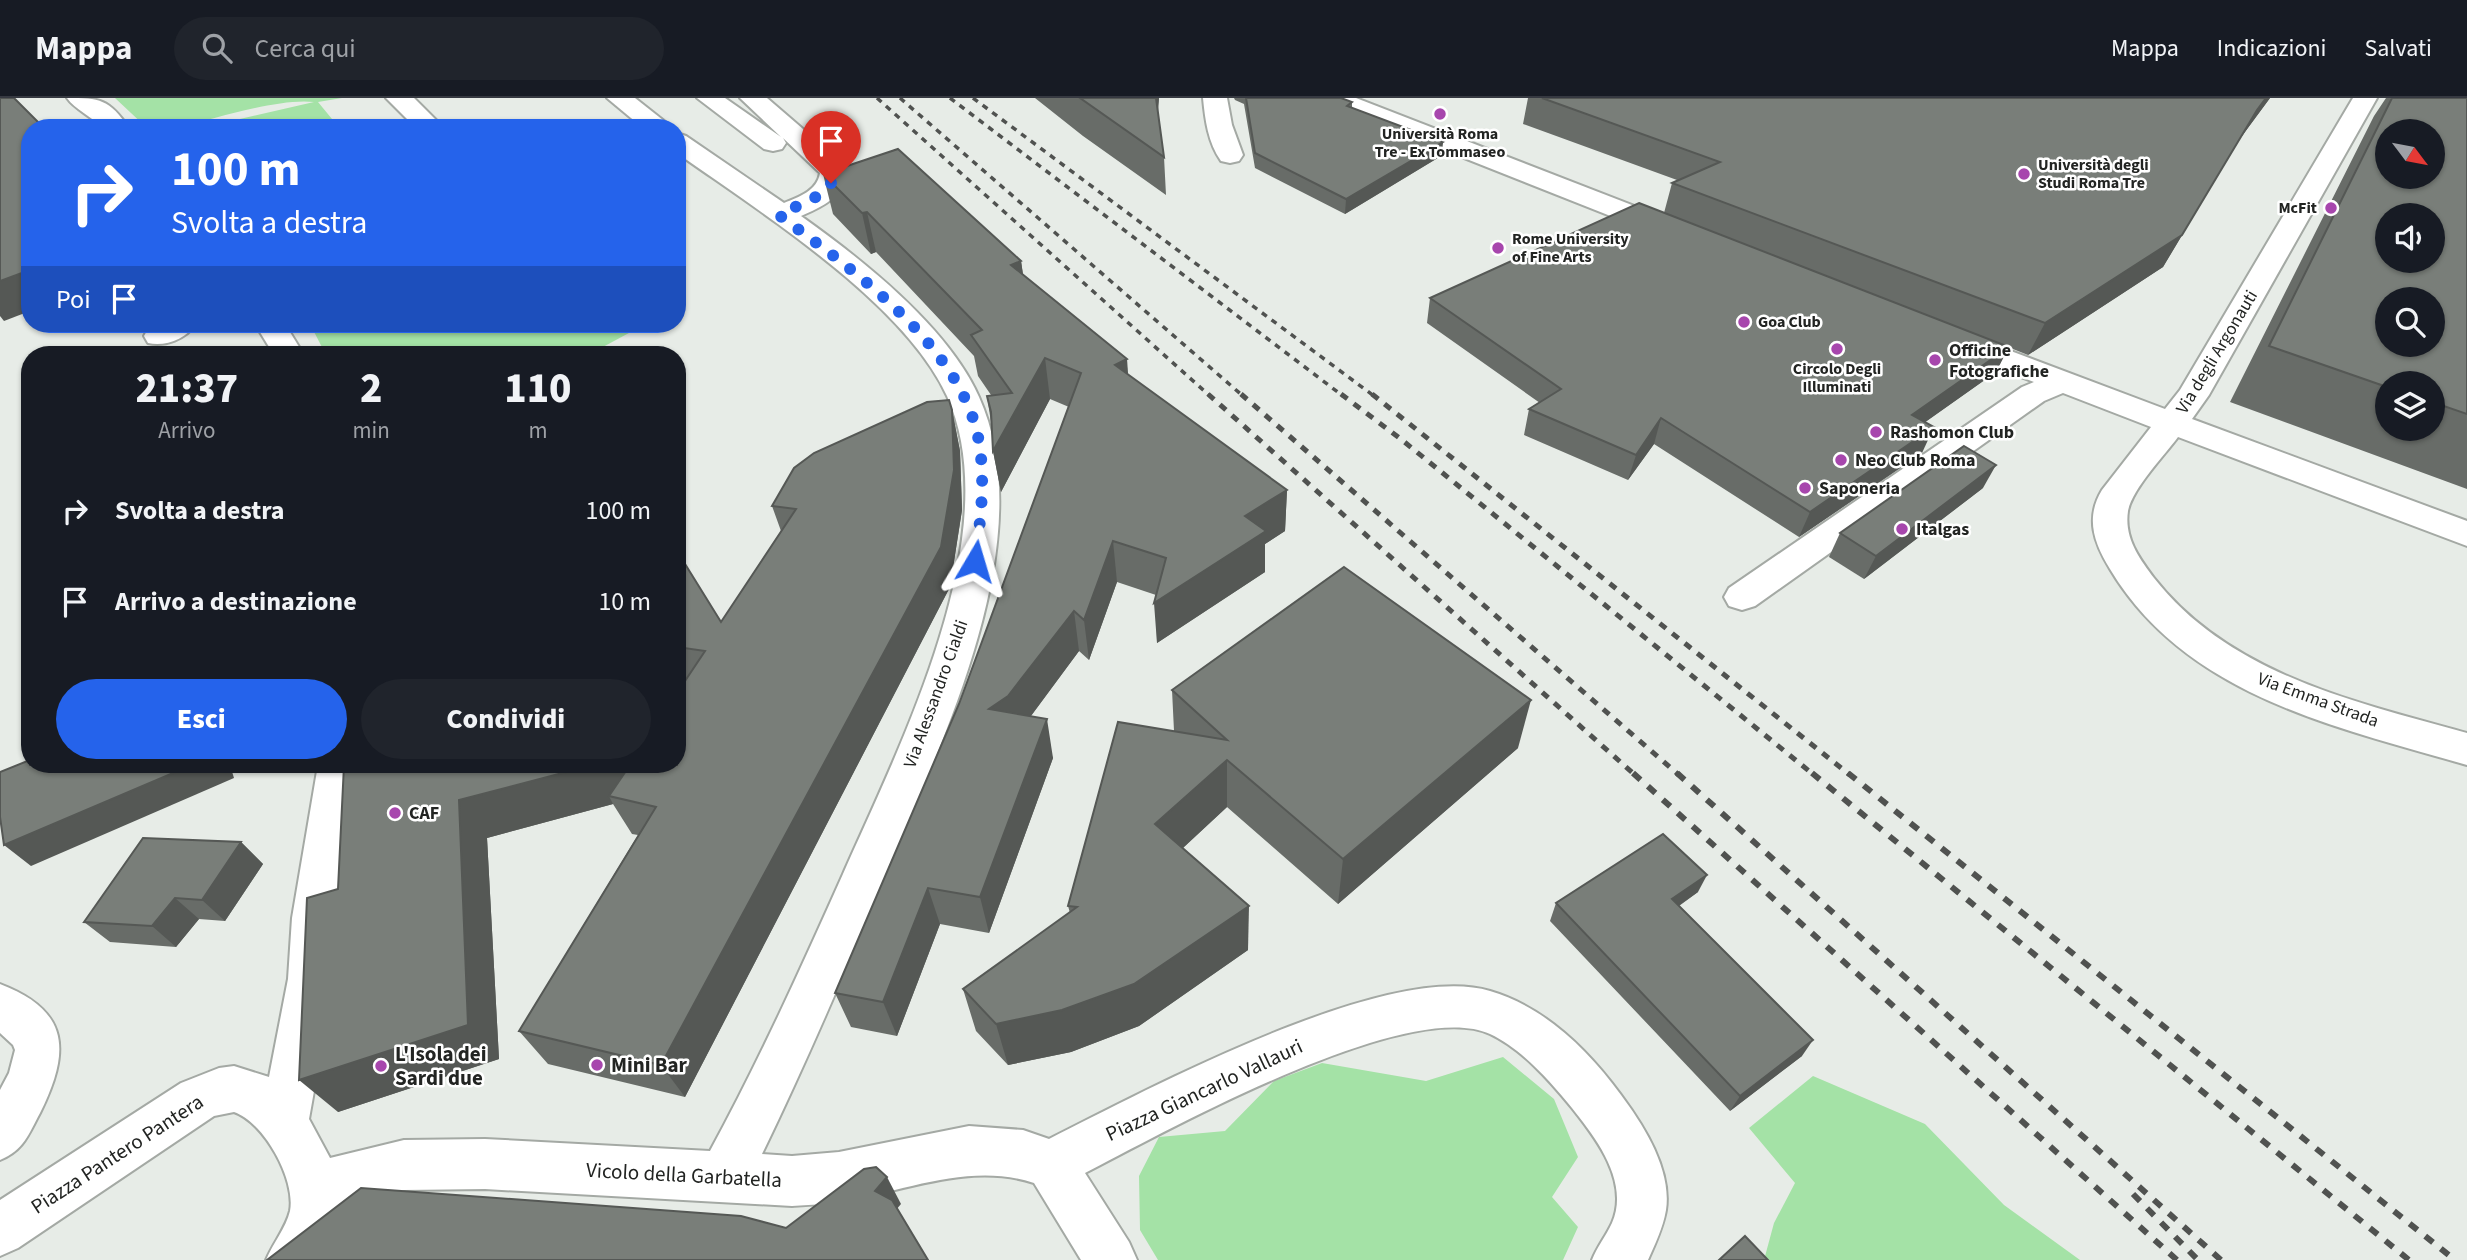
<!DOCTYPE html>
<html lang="it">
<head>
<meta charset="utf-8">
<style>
	body { margin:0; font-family:"Source Sans 3",sans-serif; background:#20242c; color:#f1f3f6; height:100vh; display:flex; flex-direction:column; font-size:26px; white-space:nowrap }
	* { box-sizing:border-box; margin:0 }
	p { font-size:23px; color:#9ea1a6 }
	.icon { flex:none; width:38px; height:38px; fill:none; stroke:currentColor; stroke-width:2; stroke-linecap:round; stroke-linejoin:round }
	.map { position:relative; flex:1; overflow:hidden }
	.details { position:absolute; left:21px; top:248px; width:665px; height:427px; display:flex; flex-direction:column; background:#171b24; border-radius:28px; box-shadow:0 2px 5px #0004 }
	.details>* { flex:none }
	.banner { position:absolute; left:21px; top:21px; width:665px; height:214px; border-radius:28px; box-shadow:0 2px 5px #0004; background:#2563eb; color:#fff; overflow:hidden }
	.needle { width:46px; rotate:122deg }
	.buttons { position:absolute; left:2375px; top:21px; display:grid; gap:14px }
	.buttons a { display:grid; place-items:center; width:70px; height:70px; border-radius:50%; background:#171b24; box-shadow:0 2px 5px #0004; font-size:35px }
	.pin { position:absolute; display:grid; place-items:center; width:60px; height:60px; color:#fff; margin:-72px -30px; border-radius:50% 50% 50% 0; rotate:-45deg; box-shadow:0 0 7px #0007 }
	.pin .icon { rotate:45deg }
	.me { position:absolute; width:77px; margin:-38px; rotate:7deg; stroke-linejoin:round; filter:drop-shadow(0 0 5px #0008) }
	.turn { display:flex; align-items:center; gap:24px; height:147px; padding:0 35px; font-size:32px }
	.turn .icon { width:91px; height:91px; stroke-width:2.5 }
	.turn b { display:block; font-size:49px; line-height:60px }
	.then { display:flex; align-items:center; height:66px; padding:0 35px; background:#0003; gap:14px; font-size:26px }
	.eta { display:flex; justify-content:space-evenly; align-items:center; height:119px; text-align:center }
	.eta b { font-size:42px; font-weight:800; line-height:49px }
	.button { display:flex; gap:14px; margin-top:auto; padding:14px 35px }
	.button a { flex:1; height:80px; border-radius:42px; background:#2563eb; color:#fff; font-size:28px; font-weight:800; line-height:80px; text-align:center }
	.button a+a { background:#20242c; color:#f1f3f6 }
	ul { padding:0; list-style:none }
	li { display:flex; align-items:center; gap:21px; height:91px; padding:0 35px }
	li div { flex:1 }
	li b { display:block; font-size:26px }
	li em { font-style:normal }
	header { display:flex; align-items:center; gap:42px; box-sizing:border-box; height:98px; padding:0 35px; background:#171b24; border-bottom:2px solid #363941 }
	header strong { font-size:33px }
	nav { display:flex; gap:38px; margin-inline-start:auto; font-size:24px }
	.search { width:490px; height:63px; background:#20242c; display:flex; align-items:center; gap:18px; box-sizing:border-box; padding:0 24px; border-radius:38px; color:#9ea1a6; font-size:26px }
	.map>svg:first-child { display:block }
	.green { fill:#a4e2a6 }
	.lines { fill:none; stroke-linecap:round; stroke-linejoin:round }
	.minor-casing { stroke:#a4a9a4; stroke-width:4 }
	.minor { fill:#fff; fill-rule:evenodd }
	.rail-far2 { stroke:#505250; stroke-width:3.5; stroke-dasharray:6 6; stroke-linecap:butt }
	.rail-far1 { stroke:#505250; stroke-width:5; stroke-dasharray:8 8; stroke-linecap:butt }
	.rail { stroke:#505250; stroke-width:6; stroke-dasharray:10 10; stroke-linecap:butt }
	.wall { fill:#686c68; fill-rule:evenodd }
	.shaded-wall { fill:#555855 }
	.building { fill:#797e79; stroke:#555855; stroke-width:2; fill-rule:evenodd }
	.route { stroke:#2563eb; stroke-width:12; stroke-dasharray:0 21.6 }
	.poi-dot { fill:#a746ad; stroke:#fff; stroke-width:2.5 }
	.labels { text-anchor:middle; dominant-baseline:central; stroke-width:5; stroke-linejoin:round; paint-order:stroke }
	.far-poi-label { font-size:16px; font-weight:bold; fill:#222422; stroke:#fff; text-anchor:start }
	.poi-label { font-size:18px; font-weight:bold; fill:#222422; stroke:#fff; text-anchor:start }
	.street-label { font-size:18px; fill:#222422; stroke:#fff }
	.near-poi-label { font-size:21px; font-weight:bold; fill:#222422; stroke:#fff; text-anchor:start }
	.near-street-label { font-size:21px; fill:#222422; stroke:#fff }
</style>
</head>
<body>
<header>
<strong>Mappa</strong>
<div class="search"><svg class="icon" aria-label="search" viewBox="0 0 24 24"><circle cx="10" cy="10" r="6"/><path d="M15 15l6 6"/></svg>Cerca qui</div>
<nav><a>Mappa</a><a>Indicazioni</a><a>Salvati</a></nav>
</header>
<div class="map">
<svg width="2467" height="1162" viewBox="0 0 2467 1162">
	<rect width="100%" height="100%" fill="#e7ece7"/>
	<g class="green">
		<path d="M115,0H342L318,4L332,21L331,30H201L314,4C279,0 217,20 180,29C170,31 158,30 147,30Z"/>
		<path d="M310,226H639L642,228L588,257H326Z"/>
		<path d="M1503,959L1554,1001L1578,1059L1552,1099L1578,1129L1563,1162H1158L1140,1132L1139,1078L1159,1039L1225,1033L1274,983L1322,965L1426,983Z"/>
		<path d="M1813,978L1925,1026L2004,1107L2080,1162H1764L1774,1125L1795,1085L1749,1030Z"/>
	</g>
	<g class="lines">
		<g class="minor-casing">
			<g id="minor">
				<path d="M67,0C100,0 109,1 129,30H102C92,18 75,12 67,0Z"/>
				<path d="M386,0H414L440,26L437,30H416Z"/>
				<path d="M607,0H635L673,30H643Z"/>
				<path d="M697,0H725L781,39L740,0H767L832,56L846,74C844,99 822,109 801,118C863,162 948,229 979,299C1043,441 941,646 885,778C846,872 806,965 762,1056L792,1058L839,1054L969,1028L1023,1032L1049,1041C1145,993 1387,862 1490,893C1545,909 1588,952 1621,997C1644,1028 1672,1072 1666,1112C1663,1130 1655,1146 1648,1162H1592C1597,1149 1606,1138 1612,1125C1630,1084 1596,1040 1572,1010C1550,983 1522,951 1490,936C1408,898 1163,1035 1085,1075L1129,1144L1137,1162H1081L1034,1085C970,1064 905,1093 841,1104C825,1106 808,1107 792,1108L485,1091L404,1092L342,1107L337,1126L322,1162H266C273,1145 286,1130 290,1113C296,1082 264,1024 234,1014L214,1018L18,1150L0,1158V1102L181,985L219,970L234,968L269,979L288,881L292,820L318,667H358L336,820L334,881L309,1021L330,1060L404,1042L485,1041L710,1053C759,963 801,870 843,776C899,649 1009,435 947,298C904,204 760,114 677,55V35L686,38L784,105C799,99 817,93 820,75L783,40L786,45L782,51L773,53L764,51Z"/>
				<path d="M1203,0H1227L1232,27L1243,57L1239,63L1230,65L1221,63C1208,45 1205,21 1203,0Z"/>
				<path d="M1322,0H1356L1681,126L1685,132L1681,138L1671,140L1661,138L1325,5Z"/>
				<path d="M2353,0H2377L2209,297L2192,321L2467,423V448L2178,339C2164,358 2132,391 2128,413C2124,440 2139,460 2154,480C2229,576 2355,604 2467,635V667C2335,629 2185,597 2110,471C2094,445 2085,420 2102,392L2151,329L2063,295L2044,303L1755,508L1742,512L1729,508L1724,499L1729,490L2022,289L2034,284L1941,249L1937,242L1941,235L1952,233L1963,235L2165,311L2180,292Z"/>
				<path d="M159,226H196C186,241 165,249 148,245L144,238L148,231Z"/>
				<path d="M255,226H285L304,257H274Z"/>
				<path d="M0,886C71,913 70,954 40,1015C28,1037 24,1052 0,1062V992L9,975L15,952L13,947L0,935Z"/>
			</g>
		</g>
		<use href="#minor" class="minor"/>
		<g class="rail-far2">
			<path d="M877,0L1210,298"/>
			<path d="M900,0L1243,298"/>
			<path d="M950,0L1343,298"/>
			<path d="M973,0L1374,298"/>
		</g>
		<g class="rail-far1">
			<path d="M1208,296L1635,677"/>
			<path d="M1241,296L1679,677"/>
			<path d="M1341,296L1402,342L1814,677"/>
			<path d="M1372,296L1850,677"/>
		</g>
		<g class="rail">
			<path d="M1633,675L2177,1162"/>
			<path d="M1677,675L2221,1162"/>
			<path d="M1812,675L2409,1162"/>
			<path d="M1848,675L2455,1162"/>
			<path d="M2133,1096L2198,1162"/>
		</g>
	</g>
	<g class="wall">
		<path d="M1035,0H1159L1158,14L1164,59L1166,97L1083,38Z"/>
		<path d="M1234,0H1341L1352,4V10L1443,44L1441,58L1345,116L1255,70L1244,6L1235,2Z"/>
		<path d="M1528,0H2270L2239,42L2163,169L2028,257L2008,249L1996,274L1925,324L1922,355L1799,439L1654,346L1628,382L1524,337L1529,311L1540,305L1427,225L1430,200L1664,115L1672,85L1677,82L1523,26Z"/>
		<path d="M2386,0H2467V391L2230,304L2374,18ZM2387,285H2432V331H2387Z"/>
		<path d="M823,76L1021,163L1023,177L1129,277L1287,392L1285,433L1265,446V474L1157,545L1156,497L1117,484L1089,562L1079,553L1031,618L1053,660L989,835L940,826L897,938L851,929L835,895L959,606L1069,309L1050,301L1001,394L993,353L992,331L987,298L991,297L978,278L974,258L876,154L871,156L833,116Z"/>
		<path d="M952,312L960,353L962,412L950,489L685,999L548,966L519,933L638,737L632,736L613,706L487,740L499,961L338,1014V791L677,667L683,587L677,586V453L721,524L781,433L772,408Z"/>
		<path d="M1983,390L1864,481L1829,459L1840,435Z"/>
		<path d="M1172,592L1518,650L1338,806L1227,709L1183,750L1248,852L1139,928L1071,954L1008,967L976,933L963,891L1070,815L1068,808L1174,633Z"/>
		<path d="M241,744L263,766L225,823L199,821L176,849L110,844L84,824Z"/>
		<path d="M1698,794L1679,808L1802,958L1730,1013L1550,823L1556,805Z"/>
	</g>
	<g class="shaded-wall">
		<path d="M1156,0H1159L1157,18Z"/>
		<path d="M2266,0H2270L2239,42L2163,169L2028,257L2045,225L2257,12Z"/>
		<path d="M1443,44L1441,58L1345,116L1346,101Z"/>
		<path d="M867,114L876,154L871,156L862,115Z"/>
		<path d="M1021,163L1027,203L1011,167Z"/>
		<path d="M30,172V213L4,223L0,218V183Z"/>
		<path d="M2009,249L1996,274L1900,342L1912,317Z"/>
		<path d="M1045,260L1050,301L1001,394L993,353Z"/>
		<path d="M1127,261L1130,302L1115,267Z"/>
		<path d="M952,312L960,353L962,412L950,489L685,999L661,967Z"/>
		<path d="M1661,320L1654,346L1628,382L1636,357Z"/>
		<path d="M1934,329L1922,355L1799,439L1810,414Z"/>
		<path d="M1996,367L1983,390L1864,481L1876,458Z"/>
		<path d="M1287,392L1285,433L1265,446V474L1157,545L1154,505L1245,418Z"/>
		<path d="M1113,443L1117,484L1089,562L1084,522Z"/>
		<path d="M1074,513L1079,553L1016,638L989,611Z"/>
		<path d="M1531,602L1518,650L1338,806L1343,761Z"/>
		<path d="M1047,621L1053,660L989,835L980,799Z"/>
		<path d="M1227,662V709L1159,772L1155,726Z"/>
		<path d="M192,667H230L234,680L31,768L4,747Z"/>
		<path d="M593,667H644L609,698L613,706L487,740L499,961L338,1014L299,982L459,702Z"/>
		<path d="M241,744L263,766L225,823L202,802Z"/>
		<path d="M1707,777L1698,794L1664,818L1672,801Z"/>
		<path d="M928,790L940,826L897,938L883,904Z"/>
		<path d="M175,800L199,821L176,849L152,828Z"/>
		<path d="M1249,808L1248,852L1139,928L1071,954L1008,967L996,926Z"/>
		<path d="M1813,942L1802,958L1730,1013L1740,998Z"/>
		<path d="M887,1079L901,1106L890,1119L875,1093Z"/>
	</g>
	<g class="building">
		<path d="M0,0H14L44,30H30V172L0,183Z"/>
		<path d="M1080,0H1156L1164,59Z"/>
		<path d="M1246,0H1341L1352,4L1347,8L1443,44L1346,101L1255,55Z"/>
		<path d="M1542,0H2266L2257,12L2182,137L2045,225L1672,85L1720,64Z"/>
		<path d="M2392,0H2467V316L2432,304V285H2387V289L2269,248ZM2387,33H2432V79H2387ZM2387,117H2432V163H2387ZM2387,201H2432V247H2387Z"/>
		<path d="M898,51L1021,163L1011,167L1127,261L1115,267L1287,392L1245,418L1266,433L1154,505L1166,460L1113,443L1084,522L1074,513L1008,598L989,611L1047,621L980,799L928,790L883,904L835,895L959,606L1081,275L1045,260L993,353L991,314L987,298L1012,295L971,237L982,232L867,114L862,115L823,76Z"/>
		<path d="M1639,105L2009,249L1912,317L1934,329L1810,414L1661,320L1636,357L1529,311L1561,291L1430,200Z"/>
		<path d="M949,302L952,312L954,372L941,449L661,967L519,933L656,709L609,698L630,667H677V595L705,553L677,549V453L721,524L796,411L772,408L794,370L814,355L927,304Z"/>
		<path d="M1964,348L1996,367L1876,458L1840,435Z"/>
		<path d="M1344,469L1531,602L1343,761L1227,662L1155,726L1249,808L1134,886L1062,912L996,926L963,891L1077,809L1068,808L1118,624L1227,642L1172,592Z"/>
		<path d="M30,662V667H192L4,747L0,719V674Z"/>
		<path d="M344,667H593L459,702L468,927L299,982L307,800L338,791Z"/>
		<path d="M1663,736L1707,777L1672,801L1813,942L1740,998L1556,805Z"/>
		<path d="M143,740L241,744L202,802L175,800L152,828L84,824Z"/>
		<path d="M876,1069L887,1079L875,1093L892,1102L928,1162H267L361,1090L741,1118L786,1130L864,1071Z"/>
		<path d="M1745,1138L1768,1162H1719Z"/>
	</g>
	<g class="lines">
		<path class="route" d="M831,85L820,97L779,117C850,170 951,240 976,330C987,373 981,420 975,463"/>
	</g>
	<g class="poi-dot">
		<circle cx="1440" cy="16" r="7"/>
		<circle cx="2024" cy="76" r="7"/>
		<circle cx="2331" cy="110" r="7"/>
		<circle cx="1498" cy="150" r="7"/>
		<circle cx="1744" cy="224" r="7"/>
		<circle cx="1837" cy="251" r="7"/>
		<circle cx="1935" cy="262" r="7"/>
		<circle cx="1876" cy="334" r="7"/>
		<circle cx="1841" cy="362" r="7"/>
		<circle cx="1805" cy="390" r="7"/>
		<circle cx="1902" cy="431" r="7"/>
		<circle cx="395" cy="715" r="7"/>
		<circle cx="597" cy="967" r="7"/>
		<circle cx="381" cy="968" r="7"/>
	</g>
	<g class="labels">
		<g class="far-poi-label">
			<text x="1440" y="36" text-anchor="middle">Università Roma<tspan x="1440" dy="18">Tre - Ex Tommaseo</tspan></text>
			<text x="2038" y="67">Università degli<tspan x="2038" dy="18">Studi Roma Tre</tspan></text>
			<text x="2317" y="110" text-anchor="end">McFit</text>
			<text x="1512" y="141">Rome University<tspan x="1512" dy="18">of Fine Arts</tspan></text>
			<text x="1758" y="224">Goa Club</text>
			<text x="1837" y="271" text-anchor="middle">Circolo Degli<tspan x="1837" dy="18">Illuminati</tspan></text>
		</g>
		<g class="poi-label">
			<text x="1949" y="252">Officine<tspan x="1949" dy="21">Fotografiche</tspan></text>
			<text x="1890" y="334">Rashomon Club</text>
			<text x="1855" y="362">Neo Club Roma</text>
			<text x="1819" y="390">Saponeria</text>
			<text x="1916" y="431">Italgas</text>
			<text x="409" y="715">CAF</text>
		</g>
		<g class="street-label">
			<text transform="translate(2217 254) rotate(-59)">Via degli Argonauti</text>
			<text transform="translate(936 596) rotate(-70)">Via Alessandro Cialdi</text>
			<text transform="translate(2318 602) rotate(20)">Via Emma Strada</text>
		</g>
		<g class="near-poi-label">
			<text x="395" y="956">L'Isola dei<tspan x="395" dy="24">Sardi due</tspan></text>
			<text x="611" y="967">Mini Bar</text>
		</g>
		<g class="near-street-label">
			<text transform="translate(1204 992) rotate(-25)">Piazza Giancarlo Vallauri</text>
			<text transform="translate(117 1056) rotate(-33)">Piazza Pantero Pantera</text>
			<text transform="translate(684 1077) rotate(3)">Vicolo della Garbatella</text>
		</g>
	</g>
</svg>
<div class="buttons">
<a><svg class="needle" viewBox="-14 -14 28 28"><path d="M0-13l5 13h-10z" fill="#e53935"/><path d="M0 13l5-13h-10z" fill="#9ea1a6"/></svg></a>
<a><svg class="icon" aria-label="sound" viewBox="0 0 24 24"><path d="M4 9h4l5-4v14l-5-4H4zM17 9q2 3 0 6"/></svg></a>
<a><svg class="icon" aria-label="search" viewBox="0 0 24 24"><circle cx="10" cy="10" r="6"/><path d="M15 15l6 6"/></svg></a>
<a><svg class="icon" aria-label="layers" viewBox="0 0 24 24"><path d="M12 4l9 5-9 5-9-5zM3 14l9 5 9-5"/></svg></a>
</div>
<div class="pin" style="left:831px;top:85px;background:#d93025"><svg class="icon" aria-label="arrive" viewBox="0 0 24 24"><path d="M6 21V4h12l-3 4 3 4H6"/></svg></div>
<svg class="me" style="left:975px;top:463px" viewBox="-20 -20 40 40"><path d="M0-17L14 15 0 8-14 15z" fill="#2563eb" stroke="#fff" stroke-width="4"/></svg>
<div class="banner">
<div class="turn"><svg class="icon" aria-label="right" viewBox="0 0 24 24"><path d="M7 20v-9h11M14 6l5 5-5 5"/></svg><div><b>100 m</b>Svolta a destra</div></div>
<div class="then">Poi<svg class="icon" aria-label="arrive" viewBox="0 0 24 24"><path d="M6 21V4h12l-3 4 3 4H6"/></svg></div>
</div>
<section class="details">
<div class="eta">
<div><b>21:37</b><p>Arrivo</p></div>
<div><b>2</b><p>min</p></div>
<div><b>110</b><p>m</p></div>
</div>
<ul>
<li><svg class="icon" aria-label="right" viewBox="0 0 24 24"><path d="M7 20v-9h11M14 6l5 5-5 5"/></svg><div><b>Svolta a destra</b></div><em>100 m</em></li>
<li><svg class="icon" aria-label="arrive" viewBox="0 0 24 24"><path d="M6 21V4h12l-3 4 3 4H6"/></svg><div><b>Arrivo a destinazione</b></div><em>10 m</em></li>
</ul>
<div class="button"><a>Esci</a><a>Condividi</a></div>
</section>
</div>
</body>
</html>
